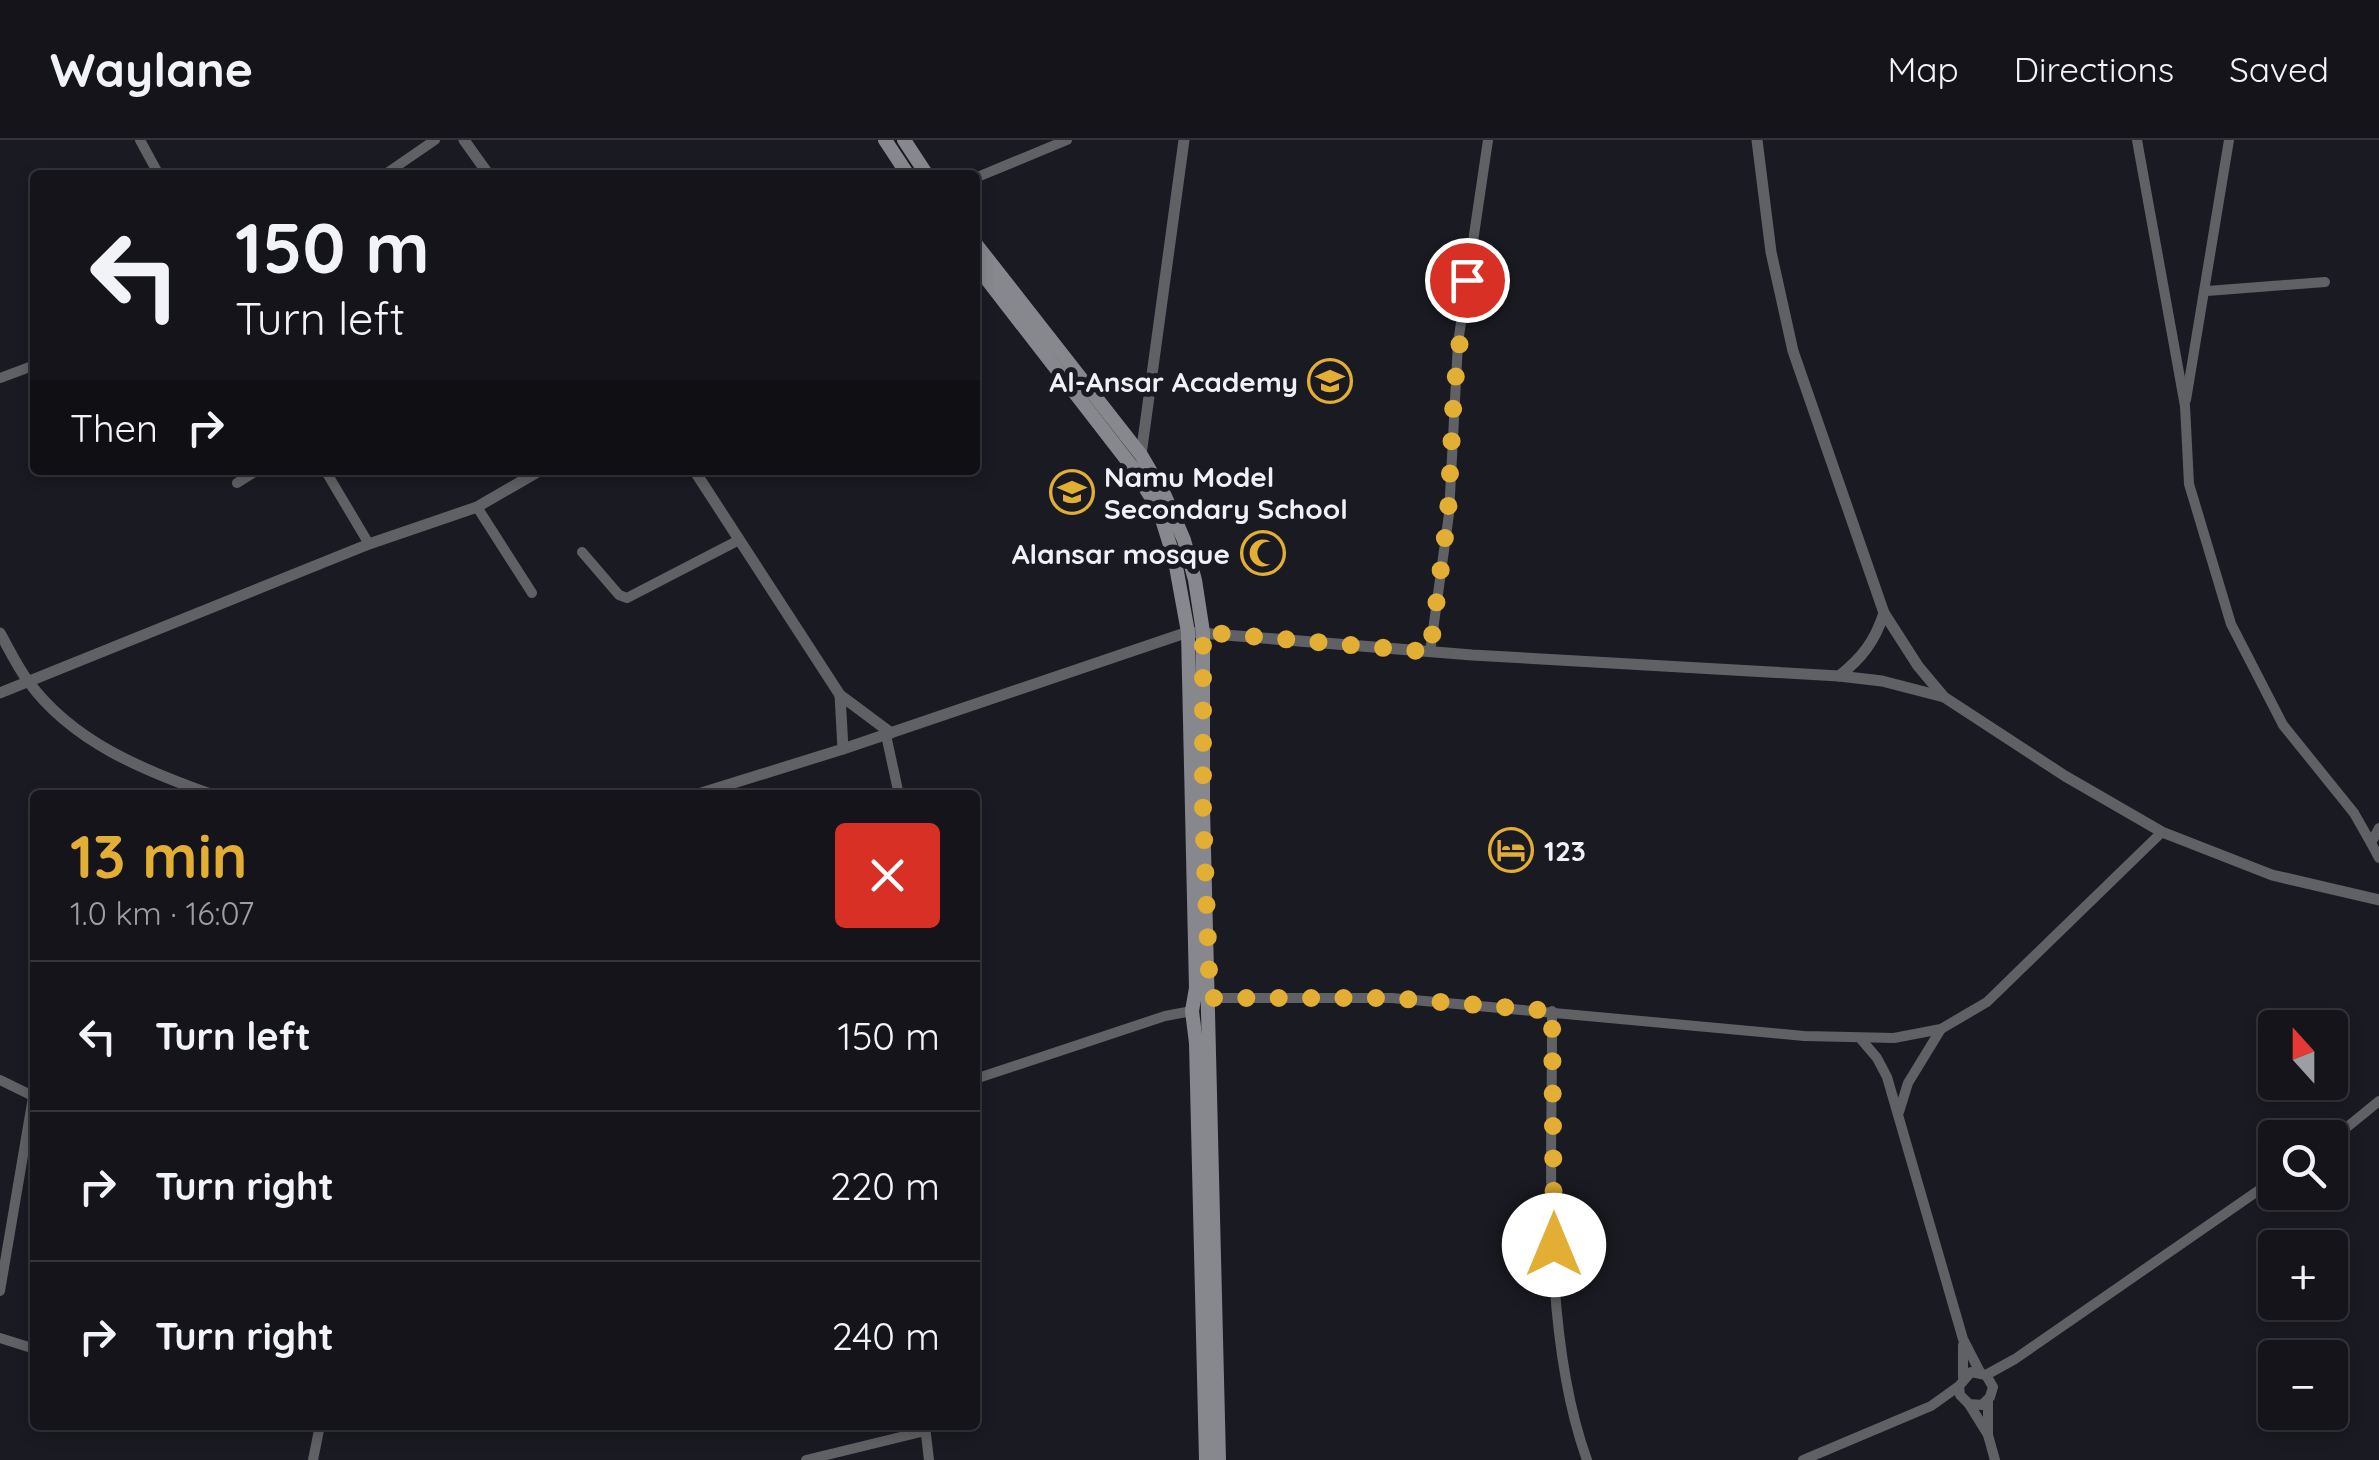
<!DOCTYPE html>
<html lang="en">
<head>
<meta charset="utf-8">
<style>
	body { margin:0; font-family:Quicksand,sans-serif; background:#1d1d23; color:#f1f3f6; height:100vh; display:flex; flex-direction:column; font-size:38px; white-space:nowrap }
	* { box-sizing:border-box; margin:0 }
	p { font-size:32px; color:#9d9ea2 }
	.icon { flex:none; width:55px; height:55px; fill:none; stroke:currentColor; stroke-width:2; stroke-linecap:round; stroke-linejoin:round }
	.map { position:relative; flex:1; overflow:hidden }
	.details { position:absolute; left:30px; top:650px; width:950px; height:640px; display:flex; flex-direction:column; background:#14141a; border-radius:10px; box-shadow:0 5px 15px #0003,0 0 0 2px #333339 }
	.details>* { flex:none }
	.hud { position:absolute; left:30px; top:30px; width:950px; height:305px; border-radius:10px; box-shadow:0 5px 15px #0003,0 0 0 2px #333339; background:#14141a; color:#f1f3f6; overflow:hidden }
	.needle { width:65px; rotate:339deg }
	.tools { position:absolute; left:2258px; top:870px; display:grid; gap:20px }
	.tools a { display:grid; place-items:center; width:90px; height:90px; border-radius:10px; background:#14141a; box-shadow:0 5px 15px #0003,0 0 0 2px #333339; font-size:50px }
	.pin { position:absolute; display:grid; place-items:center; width:85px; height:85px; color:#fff; margin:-42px; border:5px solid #fff; border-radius:50%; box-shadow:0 2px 10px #0007 }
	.me { position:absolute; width:110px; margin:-55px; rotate:0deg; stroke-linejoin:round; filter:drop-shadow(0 0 8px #0008) }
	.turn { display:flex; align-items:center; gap:35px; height:210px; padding:0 40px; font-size:45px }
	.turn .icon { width:130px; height:130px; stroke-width:2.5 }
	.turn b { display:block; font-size:70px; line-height:85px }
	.then { display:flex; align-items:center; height:95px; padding:0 40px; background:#0003; gap:20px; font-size:38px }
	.round { display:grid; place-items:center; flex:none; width:105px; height:105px; border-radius:10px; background:#1d1d23 }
	.headline { display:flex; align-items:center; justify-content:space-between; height:170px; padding:0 40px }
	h1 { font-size:60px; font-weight:800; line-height:75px; color:#e3ae34 }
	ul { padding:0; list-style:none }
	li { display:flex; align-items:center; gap:30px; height:150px; padding:0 40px; border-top:2px solid #333339 }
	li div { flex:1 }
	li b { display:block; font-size:38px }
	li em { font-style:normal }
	header { display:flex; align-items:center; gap:60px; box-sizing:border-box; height:140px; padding:0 50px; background:#14141a; border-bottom:2px solid #333339 }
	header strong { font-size:48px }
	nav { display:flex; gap:55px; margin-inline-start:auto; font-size:35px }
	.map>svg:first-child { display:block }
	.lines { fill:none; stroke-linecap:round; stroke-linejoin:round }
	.minor { stroke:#606164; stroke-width:10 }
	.tertiary { stroke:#606164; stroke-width:11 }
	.secondary { stroke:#87888e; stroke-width:14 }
	.route { stroke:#e3ae34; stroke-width:18; stroke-dasharray:0 32.4 }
	.labels { text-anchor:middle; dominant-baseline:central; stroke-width:10; stroke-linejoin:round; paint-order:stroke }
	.poi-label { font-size:28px; font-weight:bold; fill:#f0f1f6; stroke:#1a1b22; text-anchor:end }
</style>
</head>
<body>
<header>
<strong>Waylane</strong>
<nav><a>Map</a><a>Directions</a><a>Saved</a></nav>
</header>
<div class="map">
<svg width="2379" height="1320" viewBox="0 0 2379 1320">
	<rect width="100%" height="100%" fill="#1a1b22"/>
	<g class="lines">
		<g class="minor">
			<path d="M140,0L159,35"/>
			<path d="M2137,0L2185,266L2189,344L2231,484L2283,585L2354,673L2371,703"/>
			<path d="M384,35L435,0"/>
			<path d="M975,38L1067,0"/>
			<path d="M2207,151L2325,142"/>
			<path d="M0,238L35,225"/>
			<path d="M2186,260L2229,0"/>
			<path d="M325,330L369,404"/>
			<path d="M237,343L258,330"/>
			<path d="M477,367L532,453"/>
			<path d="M582,412L619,455L627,458L739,400"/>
			<path d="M1430,512L1449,374L1458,203L1488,0"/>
			<path d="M886,595L899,655"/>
			<path d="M2379,688L2371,703L2379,718"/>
			<path d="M1210,858H1392L1804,896L1894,898L1941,889L1987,862L2162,692"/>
			<path d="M1552,871C1553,1010 1540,1190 1587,1320"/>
			<path d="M1860,898L1877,918L1887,937L1963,1199L1980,1232"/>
			<path d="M975,939L1165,876L1192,871"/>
			<path d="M0,940L35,957"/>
			<path d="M1899,972L1908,943L1941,889"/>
			<path d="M2330,1001L2379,961"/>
			<path d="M0,1151L33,957"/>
			<path d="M0,1198L35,1209"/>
			<path d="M1963,1205V1237"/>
			<path d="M1986,1235L2015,1219L2275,1039"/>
			<path d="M1988,1260V1295L1995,1320"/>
			<path d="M1969,1264L1987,1293"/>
			<path d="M925,1286L929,1320"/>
			<path d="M313,1320L320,1285"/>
			<path d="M806,1320L925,1291"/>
			<path d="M1803,1320L1931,1266L1959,1246L1971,1232L1986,1235L1993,1247L1990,1257L1982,1265L1969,1264L1960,1255L1959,1246"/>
		</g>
		<g class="tertiary">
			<path d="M464,0L489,35"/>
			<path d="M1757,0L1771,112L1793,211L1884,473L1918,526L1944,557L2065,636L2162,692L2272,735L2379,760"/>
			<path d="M1141,315L1184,0"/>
			<path d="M694,330L840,555L891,593"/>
			<path d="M0,493C9,509 17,526 28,541C72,602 145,631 213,655"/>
			<path d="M1839,536C1862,518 1875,501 1884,473"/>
			<path d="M0,553L369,404L477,367L541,330"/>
			<path d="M840,555L843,609"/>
			<path d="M695,655L843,609L1188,492L1472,515L1839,536L1882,541L1944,557"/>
		</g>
		<g class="secondary">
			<path d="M885,0L908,35"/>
			<path d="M904,0L927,35"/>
			<path d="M975,103L1141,315L1165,356L1184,400L1195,440L1203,492V669L1219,1320"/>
			<path d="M975,124L1133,328L1159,370L1175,421L1188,492L1196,848L1192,871L1196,903L1206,1320"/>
		</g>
	</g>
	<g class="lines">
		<path class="route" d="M1467,140L1454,252L1448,374L1430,512L1203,492V669L1210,858H1392L1552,871L1554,1105"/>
	</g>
	<defs>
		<g id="school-ring" transform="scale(2.25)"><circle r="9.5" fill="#1a1b22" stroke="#e3ae34" stroke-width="1.5"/><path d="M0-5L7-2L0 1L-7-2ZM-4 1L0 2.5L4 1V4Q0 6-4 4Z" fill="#e3ae34"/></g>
		<g id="mosque-ring" transform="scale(2.25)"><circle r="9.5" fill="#1a1b22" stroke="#e3ae34" stroke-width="1.5"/><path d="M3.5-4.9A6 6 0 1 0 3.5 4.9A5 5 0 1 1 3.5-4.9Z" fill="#e3ae34"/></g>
		<g id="hotel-ring" transform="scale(2.25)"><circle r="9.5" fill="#1a1b22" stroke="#e3ae34" stroke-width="1.5"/><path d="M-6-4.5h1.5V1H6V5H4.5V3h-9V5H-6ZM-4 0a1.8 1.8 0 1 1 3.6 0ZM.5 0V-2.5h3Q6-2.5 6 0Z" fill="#e3ae34"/></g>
	</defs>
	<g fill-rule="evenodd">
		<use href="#school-ring" x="1330" y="241"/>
		<use href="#school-ring" x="1072" y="352"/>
		<use href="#mosque-ring" x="1263" y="413"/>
		<use href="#hotel-ring" x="1511" y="710"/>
	</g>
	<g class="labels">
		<g class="poi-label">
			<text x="1298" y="241">Al-Ansar Academy</text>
			<text x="1104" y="336" text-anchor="start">Namu Model<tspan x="1104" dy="32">Secondary School</tspan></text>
			<text x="1230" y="413">Alansar mosque</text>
			<text x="1544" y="710" text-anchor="start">123</text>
		</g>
	</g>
</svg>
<div class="tools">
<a><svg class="needle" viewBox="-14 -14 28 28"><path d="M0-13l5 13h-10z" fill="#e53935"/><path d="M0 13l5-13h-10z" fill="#9d9ea2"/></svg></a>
<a><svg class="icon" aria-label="search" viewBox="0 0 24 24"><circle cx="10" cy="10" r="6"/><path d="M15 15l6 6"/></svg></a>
<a>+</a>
<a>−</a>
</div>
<div class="pin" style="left:1467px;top:140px;background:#d93025"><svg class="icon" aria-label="arrive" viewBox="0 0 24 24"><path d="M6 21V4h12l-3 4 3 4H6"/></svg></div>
<svg class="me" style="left:1554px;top:1105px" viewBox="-20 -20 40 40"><circle r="19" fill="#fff"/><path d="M0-13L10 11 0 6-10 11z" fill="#e3ae34"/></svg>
<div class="hud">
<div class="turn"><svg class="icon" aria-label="left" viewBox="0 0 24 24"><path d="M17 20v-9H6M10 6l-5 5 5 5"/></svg><div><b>150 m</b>Turn left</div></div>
<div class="then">Then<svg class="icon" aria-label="right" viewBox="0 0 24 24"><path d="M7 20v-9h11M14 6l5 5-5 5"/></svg></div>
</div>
<section class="details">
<div class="headline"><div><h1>13 min</h1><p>1.0 km · 16:07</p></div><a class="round" style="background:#d93025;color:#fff"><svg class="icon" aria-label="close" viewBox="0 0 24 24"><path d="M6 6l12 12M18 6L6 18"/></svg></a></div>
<ul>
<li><svg class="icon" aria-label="left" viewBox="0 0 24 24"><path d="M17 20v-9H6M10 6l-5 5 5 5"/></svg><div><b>Turn left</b></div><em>150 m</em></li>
<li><svg class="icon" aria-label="right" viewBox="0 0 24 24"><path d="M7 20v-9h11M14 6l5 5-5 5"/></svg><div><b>Turn right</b></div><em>220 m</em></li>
<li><svg class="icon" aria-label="right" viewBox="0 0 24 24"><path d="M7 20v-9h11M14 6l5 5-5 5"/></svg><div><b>Turn right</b></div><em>240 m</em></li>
</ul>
</section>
</div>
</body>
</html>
